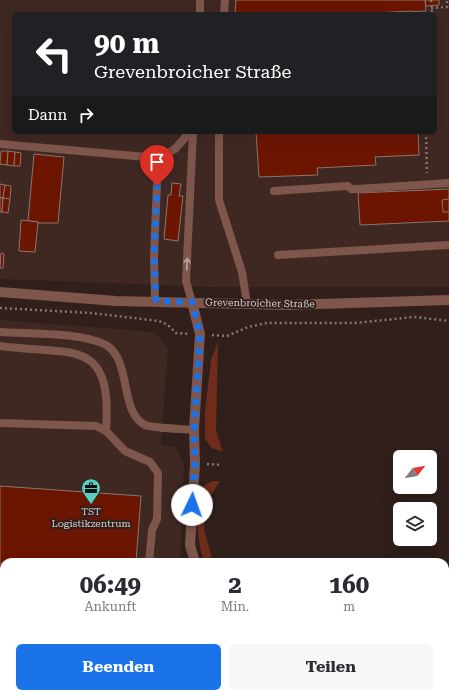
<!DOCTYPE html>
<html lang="de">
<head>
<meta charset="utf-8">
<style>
	body { margin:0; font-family:"Roboto Serif",serif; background:#f7f7f7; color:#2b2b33; height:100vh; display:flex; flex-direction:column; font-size:15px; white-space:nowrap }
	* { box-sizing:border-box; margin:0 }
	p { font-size:13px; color:#7c7c81 }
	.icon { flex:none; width:22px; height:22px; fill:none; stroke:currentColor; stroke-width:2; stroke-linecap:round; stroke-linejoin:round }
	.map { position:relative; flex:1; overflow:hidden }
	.drawer { position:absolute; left:0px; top:558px; width:449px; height:140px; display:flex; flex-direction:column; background:#fff; border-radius:12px 12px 0 0; box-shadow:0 4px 16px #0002 }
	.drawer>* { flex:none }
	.guide { position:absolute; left:12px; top:12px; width:425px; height:122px; border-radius:6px; box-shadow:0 4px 16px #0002; background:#202124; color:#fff; overflow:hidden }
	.needle { width:26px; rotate:59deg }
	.controls { position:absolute; left:393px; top:450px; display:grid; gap:8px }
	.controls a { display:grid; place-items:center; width:44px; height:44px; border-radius:6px; background:#fff; box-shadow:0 4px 16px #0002; font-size:20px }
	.pin { position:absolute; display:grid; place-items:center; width:34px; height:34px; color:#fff; margin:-41px -17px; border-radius:50% 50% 50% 0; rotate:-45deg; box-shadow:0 0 4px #0007 }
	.pin .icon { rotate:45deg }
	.me { position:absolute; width:44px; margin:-22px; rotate:3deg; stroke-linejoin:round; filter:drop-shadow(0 0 3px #0008) }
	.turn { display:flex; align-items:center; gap:14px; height:84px; padding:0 16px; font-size:18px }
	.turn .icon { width:52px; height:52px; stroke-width:2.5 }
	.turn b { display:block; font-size:28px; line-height:34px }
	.then { display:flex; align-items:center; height:38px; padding:0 16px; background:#0003; gap:8px; font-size:15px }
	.eta { display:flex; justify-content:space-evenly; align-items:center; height:68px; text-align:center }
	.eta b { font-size:24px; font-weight:700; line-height:28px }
	.primary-button { display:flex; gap:8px; margin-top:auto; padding:8px 16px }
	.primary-button a { flex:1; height:46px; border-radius:6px; background:#1a73e8; color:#fff; font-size:16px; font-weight:700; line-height:46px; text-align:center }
	.primary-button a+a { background:#f7f7f7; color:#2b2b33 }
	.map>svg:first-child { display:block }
	.built { fill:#3f2822; fill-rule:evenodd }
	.green { fill:#702c1b }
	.building { fill:#6c1500; stroke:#8a7570 }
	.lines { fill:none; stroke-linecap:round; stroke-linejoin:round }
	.path { stroke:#857773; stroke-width:2.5; stroke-dasharray:2 3; stroke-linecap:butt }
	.service { stroke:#7e564b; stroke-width:8 }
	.minor { stroke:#7e564b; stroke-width:10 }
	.tertiary { stroke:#7e564b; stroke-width:10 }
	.oneway { stroke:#baa59f }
	.route { stroke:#1a73e8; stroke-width:7; stroke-dasharray:0 12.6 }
	.labels { text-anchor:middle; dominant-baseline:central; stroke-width:4; stroke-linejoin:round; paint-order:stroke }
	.street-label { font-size:10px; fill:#dacfcc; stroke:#301f1b }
	.poi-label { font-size:10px; fill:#dacfcc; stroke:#301f1b }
</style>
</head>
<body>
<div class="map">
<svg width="449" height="698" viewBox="0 0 449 698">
	<rect width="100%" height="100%" fill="#301f1b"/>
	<g class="built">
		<path d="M0,0H449V287H219L0,279ZM14,14H435V132H14Z"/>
		<path d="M0,320L155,332L168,348L161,445L176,447L184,465L180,562H4V694H445V606H449V698H0Z"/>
	</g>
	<g class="green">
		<path d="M218,342L216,431L223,452L212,448L205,439V411L211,360Z"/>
		<path d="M212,481H220L207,501L204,529L213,562H205C197,549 194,498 204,486C206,484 210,482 212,481Z"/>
	</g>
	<g class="building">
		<path d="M236,0H425L426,11L353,14H235Z"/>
		<path d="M425,0H439V5L426,6Z"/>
		<path d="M412,11V14H353Z"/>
		<path d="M256,132H418L419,155L375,157L376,165L317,168L318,175L259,177Z"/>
		<path d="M1,151H8L7,165L0,164Z"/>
		<path d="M8,151L15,152L14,166L7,165Z"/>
		<path d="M15,152L21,153L20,166H14Z"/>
		<path d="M34,154L64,157L58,223H38V222L28,221Z"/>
		<path d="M172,183L181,184L179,196H183L178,241L164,239L168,195H171Z"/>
		<path d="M0,184L5,185L3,198H0Z"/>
		<path d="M5,185L11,186L10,199L3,198Z"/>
		<path d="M449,189V221L360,225L358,193Z"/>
		<path d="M0,198H3L2,212H0Z"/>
		<path d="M3,198L10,199L8,213L2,212Z"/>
		<path d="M449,199V212H443L442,200Z"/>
		<path d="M21,220L38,222L35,252L19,251Z"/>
		<path d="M1,253L4,254L3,268H0Z"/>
		<path d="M0,486L141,496L136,562H4V694H127V698H0Z"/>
		<rect x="311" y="694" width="59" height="4"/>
	</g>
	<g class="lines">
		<g class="path">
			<path d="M431,0L432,14"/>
			<path d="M431,8L447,7V0"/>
			<path d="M426,132L427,173"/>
			<path d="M0,308L91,313L159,321L168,325L176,333L189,334"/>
			<path d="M212,335L227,336L248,327L267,323H355L415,317L449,321"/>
			<path d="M207,464L222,465"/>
		</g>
		<g class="service">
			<path d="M200,14V0"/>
			<path d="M224,14L225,0"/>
			<path d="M219,132V200L242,272L247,304"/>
			<path d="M0,144L158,158L175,149L190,132"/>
			<path d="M274,191L348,186L351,189H357L449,183"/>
			<path d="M278,255L449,245"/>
			<path d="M155,301L154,257L158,158"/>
			<path d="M192,302L186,281L193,132"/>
			<path d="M0,332C29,334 81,332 106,345C132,360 119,412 145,425C152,428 184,429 194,430"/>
			<path d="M0,346C71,356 113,335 106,431"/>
			<path d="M0,423L96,426L106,431L125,451L150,462L158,473L157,519L152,530L149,562"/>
			<path d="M144,698V694"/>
			<path d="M276,698V694"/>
			<path d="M382,698V694"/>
		</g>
		<g class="minor">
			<path d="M192,302L200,334L194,430L195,464L190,545L195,562"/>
			<path d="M188,698V694"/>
		</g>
		<path class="tertiary" d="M0,292L116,301L287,305L449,300"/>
	</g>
	<defs><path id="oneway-shaft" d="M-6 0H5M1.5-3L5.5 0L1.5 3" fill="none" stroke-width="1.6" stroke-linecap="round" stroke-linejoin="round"/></defs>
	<use class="oneway" href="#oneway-shaft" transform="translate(187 264) rotate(-87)"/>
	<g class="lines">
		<path class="route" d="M157,186L154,256L156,301L192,302L200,334L194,430L195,464L192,505"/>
	</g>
	<defs>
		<g id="office-pin" transform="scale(1)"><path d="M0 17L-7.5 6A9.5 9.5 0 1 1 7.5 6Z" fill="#57cec1" stroke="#301f1b"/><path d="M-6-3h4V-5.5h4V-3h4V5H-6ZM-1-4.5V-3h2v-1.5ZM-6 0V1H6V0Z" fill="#111"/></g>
	</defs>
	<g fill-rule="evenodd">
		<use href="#office-pin" x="91" y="488"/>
	</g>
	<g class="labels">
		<g class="street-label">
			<text transform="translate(260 303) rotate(1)">Grevenbroicher Straße</text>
		</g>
		<g class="poi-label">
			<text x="91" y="511">TST<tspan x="91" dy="12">Logistikzentrum</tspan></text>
		</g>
	</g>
</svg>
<div class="controls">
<a><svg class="needle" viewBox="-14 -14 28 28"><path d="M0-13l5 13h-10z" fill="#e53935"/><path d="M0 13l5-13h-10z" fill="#7c7c81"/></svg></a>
<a><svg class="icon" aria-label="layers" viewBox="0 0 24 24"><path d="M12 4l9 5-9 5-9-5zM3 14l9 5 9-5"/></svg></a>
</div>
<div class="pin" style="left:157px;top:186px;background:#d93025"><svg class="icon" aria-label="arrive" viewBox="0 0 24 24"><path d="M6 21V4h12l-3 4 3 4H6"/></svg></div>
<svg class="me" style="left:192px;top:505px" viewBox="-20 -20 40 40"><circle r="19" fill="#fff"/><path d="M0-13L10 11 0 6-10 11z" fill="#1a73e8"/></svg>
<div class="guide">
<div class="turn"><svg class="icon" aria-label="left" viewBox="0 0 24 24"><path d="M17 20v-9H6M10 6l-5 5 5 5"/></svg><div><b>90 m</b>Grevenbroicher Straße</div></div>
<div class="then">Dann<svg class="icon" aria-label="right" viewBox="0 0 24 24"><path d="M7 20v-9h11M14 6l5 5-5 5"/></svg></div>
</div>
<section class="drawer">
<div class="eta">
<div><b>06:49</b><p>Ankunft</p></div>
<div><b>2</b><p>Min.</p></div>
<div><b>160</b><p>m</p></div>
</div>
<div class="primary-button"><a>Beenden</a><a>Teilen</a></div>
</section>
</div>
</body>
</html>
